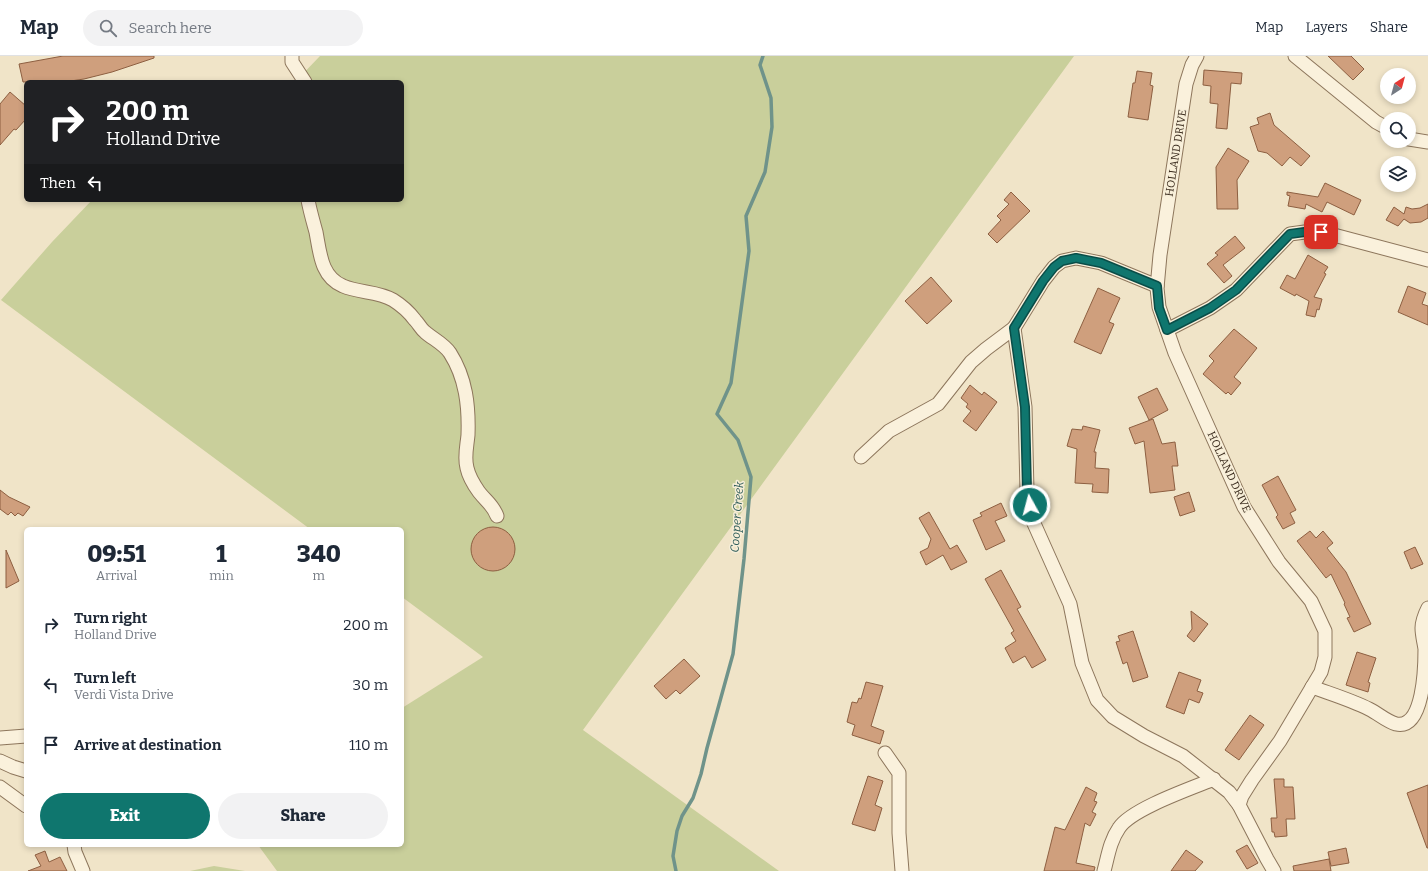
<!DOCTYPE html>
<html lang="en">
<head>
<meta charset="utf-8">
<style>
	body { margin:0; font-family:Bitter,serif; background:#f2f2f3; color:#1f2937; height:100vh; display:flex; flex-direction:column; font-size:15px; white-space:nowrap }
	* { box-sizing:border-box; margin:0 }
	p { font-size:13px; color:#747a83 }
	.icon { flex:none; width:22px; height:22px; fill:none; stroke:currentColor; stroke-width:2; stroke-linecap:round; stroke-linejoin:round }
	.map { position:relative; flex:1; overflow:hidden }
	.side { position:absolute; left:24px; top:471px; width:380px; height:320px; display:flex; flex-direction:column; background:#fff; border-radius:6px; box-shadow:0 2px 6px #0003 }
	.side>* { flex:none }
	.guide { position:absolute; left:24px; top:24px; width:380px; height:122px; border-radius:6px; box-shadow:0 2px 6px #0003; background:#202124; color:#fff; overflow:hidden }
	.needle { width:26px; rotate:36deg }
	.fabs { position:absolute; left:1380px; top:12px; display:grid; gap:8px }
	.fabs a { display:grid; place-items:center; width:36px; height:36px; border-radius:50%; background:#fff; box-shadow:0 2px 6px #0003; font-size:20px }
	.pin { position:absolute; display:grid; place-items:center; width:34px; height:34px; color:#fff; margin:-17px; border-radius:8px; box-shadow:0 2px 6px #0006 }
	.me { position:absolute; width:44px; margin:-22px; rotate:353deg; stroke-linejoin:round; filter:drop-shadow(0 0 3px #0008) }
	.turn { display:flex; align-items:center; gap:14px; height:84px; padding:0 16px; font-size:18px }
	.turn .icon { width:52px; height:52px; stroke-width:2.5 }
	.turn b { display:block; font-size:28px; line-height:34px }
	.then { display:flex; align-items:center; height:38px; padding:0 16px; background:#0003; gap:8px; font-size:15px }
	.eta { display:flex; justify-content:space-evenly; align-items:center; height:68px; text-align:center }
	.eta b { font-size:24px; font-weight:800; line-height:28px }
	.button { display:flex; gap:8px; margin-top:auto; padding:8px 16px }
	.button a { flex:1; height:46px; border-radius:24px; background:#0f766e; color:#fff; font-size:16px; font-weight:800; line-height:46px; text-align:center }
	.button a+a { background:#f2f2f3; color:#1f2937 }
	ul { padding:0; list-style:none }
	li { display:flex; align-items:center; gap:12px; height:60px; padding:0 16px }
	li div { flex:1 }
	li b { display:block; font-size:15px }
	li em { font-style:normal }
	header { display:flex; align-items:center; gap:24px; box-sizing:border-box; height:56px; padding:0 20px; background:#fff; border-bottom:1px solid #e0e1e3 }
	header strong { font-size:19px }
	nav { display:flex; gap:22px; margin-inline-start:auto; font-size:14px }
	.search { width:280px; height:36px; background:#f2f2f3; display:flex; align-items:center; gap:10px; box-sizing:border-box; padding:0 14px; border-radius:22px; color:#747a83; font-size:15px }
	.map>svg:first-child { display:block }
	.green { fill:#c9cf9b }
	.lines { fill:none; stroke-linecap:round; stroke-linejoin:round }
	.stream { stroke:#6f938a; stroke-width:3.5 }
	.building { fill:#cf9f7d; stroke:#8d5f41 }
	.minor-casing { stroke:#8d765c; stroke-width:15 }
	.minor { stroke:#faf1dc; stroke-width:13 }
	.route-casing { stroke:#0a4d48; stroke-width:10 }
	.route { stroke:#0f766e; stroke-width:7 }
	.labels { text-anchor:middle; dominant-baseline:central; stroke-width:3; stroke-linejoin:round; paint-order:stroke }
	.street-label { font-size:11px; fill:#3d2e20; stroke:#f7eed8 }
	.water-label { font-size:12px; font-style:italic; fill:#2f5d5a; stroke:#f7eed8 }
</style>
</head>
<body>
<header>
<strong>Map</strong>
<div class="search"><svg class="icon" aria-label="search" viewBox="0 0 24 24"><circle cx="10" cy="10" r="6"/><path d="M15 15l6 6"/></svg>Search here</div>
<nav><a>Map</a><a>Layers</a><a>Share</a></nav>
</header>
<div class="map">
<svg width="1428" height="815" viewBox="0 0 1428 815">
	<rect width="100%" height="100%" fill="#f0e4c8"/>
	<g class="green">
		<path d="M320,0H1074L583,674L779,815H277L258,789H402V652L483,601L402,541V473H310L1,244L52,186L92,144H402V26H295Z"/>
		<path d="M214,810L245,815H190Z"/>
	</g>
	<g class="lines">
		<path class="stream" d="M676,815L673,800L677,775L682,760L693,742L701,718L707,692L733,598L744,503L751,421L738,384L717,358L731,327L749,195L746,160L765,116L772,71L771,42L760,9L763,0"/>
	</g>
	<g class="building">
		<path d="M63,0H154V2L112,16L84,23L64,26H23L19,8Z"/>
		<path d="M1328,0H1351L1364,13L1353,24Z"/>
		<path d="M1204,14L1242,17L1241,28L1231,27L1227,73L1216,72L1218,48L1210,47L1211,30L1203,29Z"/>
		<path d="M1137,15L1152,17L1150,29L1153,30L1148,64L1128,61L1133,27H1135Z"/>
		<path d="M10,36L26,50V63L16,74L14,73L0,89V48Z"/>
		<path d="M1270,57L1274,69L1310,100L1301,110L1290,101L1282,110L1267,97L1258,95L1250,71L1259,68L1257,62Z"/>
		<path d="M1228,92L1249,105L1237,124L1238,153H1217L1216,111Z"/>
		<path d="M1325,127L1361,144L1354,159L1327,146L1322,156L1306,148L1305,153L1288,150L1290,140L1287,139V136L1318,141Z"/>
		<path d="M1011,136L1030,155L997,187L988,178L1001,164L997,160L1009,148L1004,144Z"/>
		<path d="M1428,148V162L1421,166L1410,167L1404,163L1398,170L1386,164L1394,151L1404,158L1406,151L1412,153L1420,152Z"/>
		<path d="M1235,180L1245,192L1223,209L1232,220L1224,227L1207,208L1218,199L1215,197Z"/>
		<path d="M1308,199L1328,211L1324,217L1326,218L1314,241L1322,243L1319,254L1317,253L1315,261L1306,259L1309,245L1296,238L1295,240L1280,232L1287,219L1295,223Z"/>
		<path d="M931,221L952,245L927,268L905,245Z"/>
		<path d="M1408,230L1426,237L1422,248L1428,250V269L1398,256Z"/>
		<path d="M1098,232L1120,242L1109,266L1114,268L1101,298L1074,286Z"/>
		<path d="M1234,273L1257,292L1234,321L1241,327L1231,339L1228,336L1226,338L1203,318L1214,305L1209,300Z"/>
		<path d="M970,329L982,339L984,336L997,346L976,375L963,365L971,355L966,351L968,348L961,342Z"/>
		<path d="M1157,332L1168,354L1149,364L1138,341Z"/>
		<path d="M1153,363L1162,388L1175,386L1178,410H1172L1175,434L1150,437L1144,385L1135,388L1129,372Z"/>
		<path d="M1083,370L1100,374L1094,396H1096L1095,412L1109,413L1108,437L1092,436L1093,428L1075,427L1077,393L1067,390L1072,373L1082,374Z"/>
		<path d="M1278,420L1296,454L1290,457L1295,467L1283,473L1276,461L1278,459L1262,429Z"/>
		<path d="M0,434L9,441L30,451L23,460L18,457L15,460L11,456L8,459L0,453Z"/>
		<path d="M1189,436L1195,455L1180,460L1174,441Z"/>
		<path d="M1001,447L1007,460L995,465L1005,485L986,494L973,464L982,460L980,457Z"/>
		<path d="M929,456L950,493L957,489L967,506L951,514L943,499L926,509L920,496L928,492L931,483L919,462Z"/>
		<circle cx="493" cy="493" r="22"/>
		<path d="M1310,475L1316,482L1323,475L1333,487L1327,492L1346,516L1371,568L1354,576L1347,562L1350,561L1344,548L1345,547L1331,518L1326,522L1297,485Z"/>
		<path d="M1415,491L1423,508L1411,513L1404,496Z"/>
		<path d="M6,494L19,525L6,532Z"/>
		<path d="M1001,514L1021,551L1017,553L1046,604L1032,612L1025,600L1013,607L1005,592L1016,585L1011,577L1014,575L985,523Z"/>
		<path d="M1191,555L1208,568L1194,586L1187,580L1192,573Z"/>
		<path d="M1133,575L1148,621L1133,626L1127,606L1123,608L1116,586L1120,585L1118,580Z"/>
		<path d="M1357,596L1376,602L1368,626L1370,627L1368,636L1346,629Z"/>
		<path d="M684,603L700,620L680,638L676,634L666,643L654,630Z"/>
		<path d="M1179,616L1201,624L1197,635L1203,637L1199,647L1189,643L1184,658L1166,651Z"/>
		<path d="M866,626L883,630L871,670L884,675L880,688L852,679L855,669L847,666L852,646L857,647L859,642L861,643Z"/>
		<path d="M1250,659L1264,669L1239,704L1225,694Z"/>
		<path d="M868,720L883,725L875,749L882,752L875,775L852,768Z"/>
		<path d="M1274,723H1284V731H1293L1295,763H1286L1287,780L1275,781L1274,776H1272L1271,762H1277Z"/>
		<path d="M1428,729V792H1427L1407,737Z"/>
		<path d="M1086,731L1097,737L1094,745L1097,746L1092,756L1096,758L1090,770L1085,767L1076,807L1095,811L1094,815H1044L1055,771L1065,774Z"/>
		<path d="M1247,789L1258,807L1247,813L1236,795Z"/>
		<path d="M1346,792L1349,807L1331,810L1328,796Z"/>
		<path d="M1186,794L1203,806L1195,815H1171Z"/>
		<path d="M45,795L49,806L60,801L67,815H28L41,810L35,799Z"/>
		<path d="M1329,803L1331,815H1294L1293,810Z"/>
	</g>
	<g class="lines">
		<g class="minor-casing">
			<g id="minor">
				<path d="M292,0V6L305,26"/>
				<path d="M1197,0L1192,9L1186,28L1160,199L1157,232L1159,251L1175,297L1244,451L1279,506L1311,545L1325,575V601L1321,616L1280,685L1252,724L1242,740L1239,749L1267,803L1274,815"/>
				<path d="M1295,0L1376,66L1387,72"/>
				<path d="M1409,83L1428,86"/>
				<path d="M308,144C310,155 313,165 316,176C320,197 321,221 343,230C359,237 378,235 393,244C401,249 409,256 415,264C419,268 421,273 425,276C433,283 444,288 450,297C466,322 469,350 468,379C467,390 464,401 467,412C469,421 474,429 479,436C486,445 493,449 497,460"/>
				<path d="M1157,230L1101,207L1076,202L1062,205L1054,211L1043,225L1014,272L1025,351L1027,435L1032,463L1070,548L1082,607L1097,644L1113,661L1144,680L1183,700L1229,736L1239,749"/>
				<path d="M1167,274L1210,252L1236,234L1290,178L1312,175L1330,178L1428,204"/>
				<path d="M861,401L889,375L938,348L971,306L986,293L1014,272"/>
				<path d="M1312,631C1331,638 1351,644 1369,653C1379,658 1386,665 1396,668C1424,674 1425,610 1425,593C1424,586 1422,579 1422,572C1422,564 1425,558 1428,552"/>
				<path d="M0,682L26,680"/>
				<path d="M885,697L899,717V777L902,815"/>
				<path d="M0,705L13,711L26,715"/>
				<path d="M0,731L26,750"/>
				<path d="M74,789L75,796L83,815"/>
				<path d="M1104,815C1108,800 1110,785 1119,772C1131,753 1192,732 1214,723"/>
			</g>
		</g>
		<use href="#minor" class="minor"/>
	</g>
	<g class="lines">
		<g class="route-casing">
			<path id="route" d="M1030,449L1027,435L1025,351L1014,272L1043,225L1054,211L1062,205L1076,202L1101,207L1157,230L1159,252L1167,274L1210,252L1236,234L1290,178L1312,175L1321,176"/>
		</g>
		<use href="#route" class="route"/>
	</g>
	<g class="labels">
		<g class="street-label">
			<text transform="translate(1176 97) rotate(-81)">HOLLAND DRIVE</text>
			<text transform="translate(1229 416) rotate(65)">HOLLAND DRIVE</text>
		</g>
		<g class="water-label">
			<text transform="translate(737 461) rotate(-86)">Cooper Creek</text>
		</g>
	</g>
</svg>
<div class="fabs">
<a><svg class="needle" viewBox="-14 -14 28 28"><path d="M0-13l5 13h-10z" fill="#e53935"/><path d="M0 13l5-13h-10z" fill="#747a83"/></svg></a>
<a><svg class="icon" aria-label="search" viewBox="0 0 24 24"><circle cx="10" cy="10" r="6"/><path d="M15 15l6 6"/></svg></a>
<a><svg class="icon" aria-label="layers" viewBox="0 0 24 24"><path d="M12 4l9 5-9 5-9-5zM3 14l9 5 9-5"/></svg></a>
</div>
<div class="pin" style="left:1321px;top:176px;background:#d93025"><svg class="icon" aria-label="arrive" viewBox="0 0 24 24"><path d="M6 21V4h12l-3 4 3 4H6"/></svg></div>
<svg class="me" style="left:1030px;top:449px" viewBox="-20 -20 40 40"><circle r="17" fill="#0f766e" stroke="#fff" stroke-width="3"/><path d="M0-11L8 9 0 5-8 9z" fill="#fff"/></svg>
<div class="guide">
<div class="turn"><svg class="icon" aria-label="right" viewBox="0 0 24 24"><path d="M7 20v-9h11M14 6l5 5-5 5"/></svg><div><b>200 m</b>Holland Drive</div></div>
<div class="then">Then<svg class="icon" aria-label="left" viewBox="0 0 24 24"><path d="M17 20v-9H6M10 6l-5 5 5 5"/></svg></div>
</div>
<section class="side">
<div class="eta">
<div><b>09:51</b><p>Arrival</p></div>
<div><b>1</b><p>min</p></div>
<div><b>340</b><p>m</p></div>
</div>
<ul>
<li><svg class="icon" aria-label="right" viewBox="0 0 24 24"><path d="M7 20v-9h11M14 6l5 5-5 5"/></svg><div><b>Turn right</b><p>Holland Drive</p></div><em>200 m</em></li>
<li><svg class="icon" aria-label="left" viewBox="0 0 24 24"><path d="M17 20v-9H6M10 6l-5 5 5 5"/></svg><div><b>Turn left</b><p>Verdi Vista Drive</p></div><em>30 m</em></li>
<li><svg class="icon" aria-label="arrive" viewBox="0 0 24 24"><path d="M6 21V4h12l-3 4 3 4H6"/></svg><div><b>Arrive at destination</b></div><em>110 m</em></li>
</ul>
<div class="button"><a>Exit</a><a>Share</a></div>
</section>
</div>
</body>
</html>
